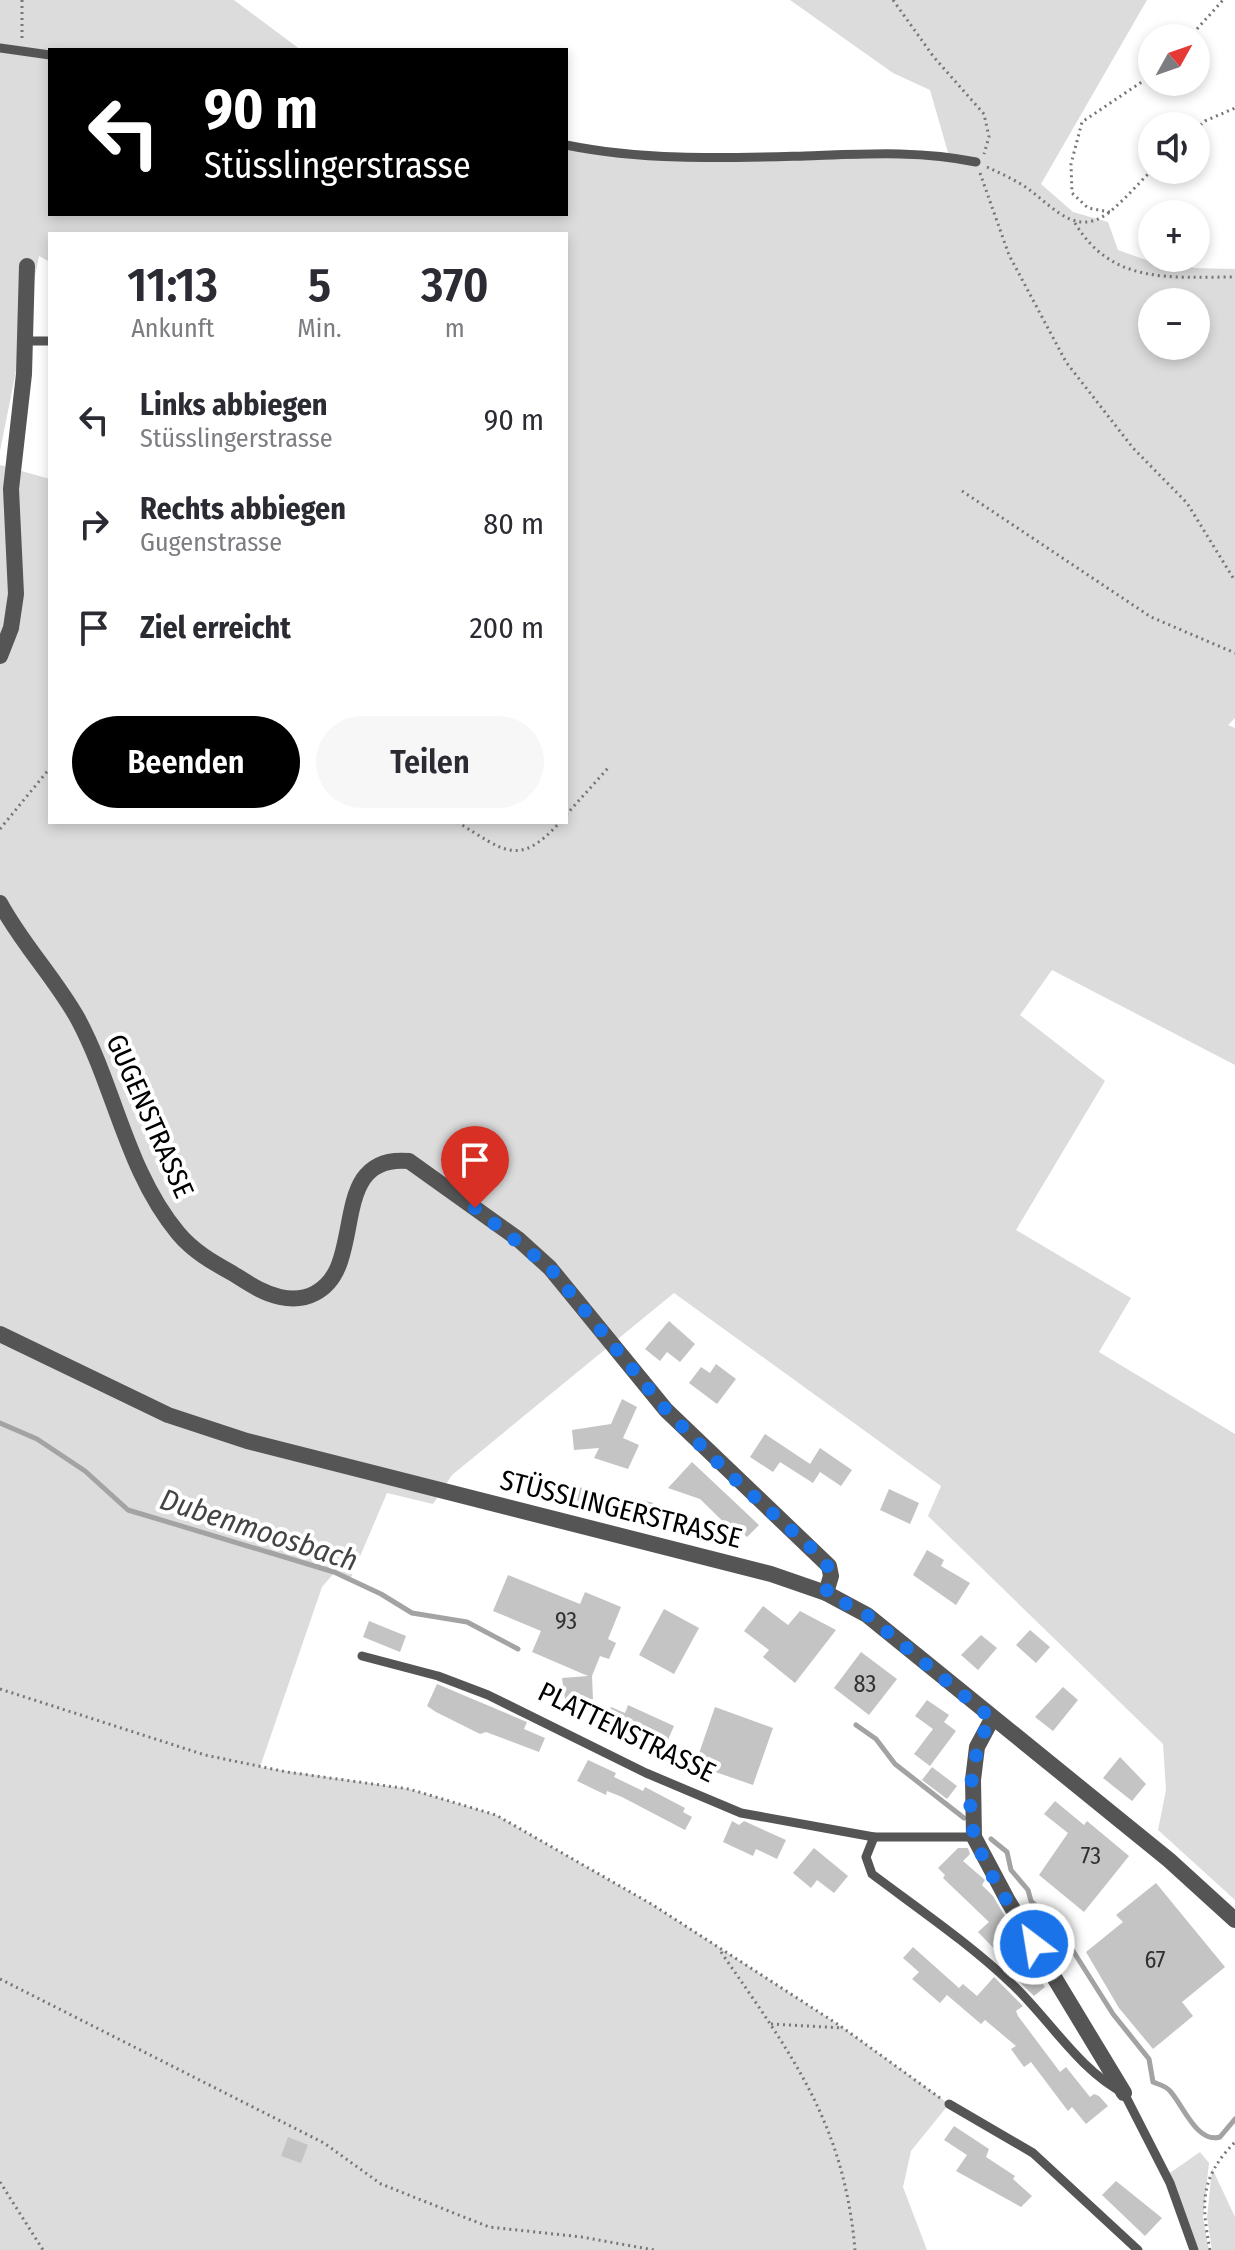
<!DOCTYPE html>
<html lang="de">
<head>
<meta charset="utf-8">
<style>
	body { margin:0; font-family:"Fira Sans Condensed",sans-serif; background:#f7f7f7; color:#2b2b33; height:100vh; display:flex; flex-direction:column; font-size:30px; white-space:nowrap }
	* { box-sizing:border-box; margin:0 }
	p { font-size:26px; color:#7c7c81 }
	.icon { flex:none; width:44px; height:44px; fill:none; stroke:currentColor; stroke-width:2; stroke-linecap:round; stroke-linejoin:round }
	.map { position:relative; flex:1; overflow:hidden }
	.sheet { position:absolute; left:48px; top:232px; width:520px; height:592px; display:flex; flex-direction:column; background:#fff; border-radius:0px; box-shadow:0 4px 12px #0003 }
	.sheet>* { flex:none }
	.top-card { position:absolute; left:48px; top:48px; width:520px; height:168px; border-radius:0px; box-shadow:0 4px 12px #0003; background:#000; color:#fff; overflow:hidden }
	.needle { width:52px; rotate:50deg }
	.buttons { position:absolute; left:1138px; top:24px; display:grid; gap:16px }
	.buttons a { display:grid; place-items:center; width:72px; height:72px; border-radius:50%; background:#fff; box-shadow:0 4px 12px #0003; font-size:40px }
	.pin { position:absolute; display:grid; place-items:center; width:68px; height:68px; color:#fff; margin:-82px -34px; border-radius:50% 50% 50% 0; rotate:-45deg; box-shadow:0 0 8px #0007 }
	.pin .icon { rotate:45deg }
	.me { position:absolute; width:88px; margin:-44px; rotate:329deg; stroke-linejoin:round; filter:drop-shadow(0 0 6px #0008) }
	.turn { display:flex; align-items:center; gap:28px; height:168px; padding:0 24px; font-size:36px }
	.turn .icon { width:104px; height:104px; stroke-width:2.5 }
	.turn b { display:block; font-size:56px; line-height:68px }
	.eta { display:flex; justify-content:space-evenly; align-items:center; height:136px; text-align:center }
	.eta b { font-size:48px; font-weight:600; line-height:56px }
	.primary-button { display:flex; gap:16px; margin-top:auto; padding:16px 24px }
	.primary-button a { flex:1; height:92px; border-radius:48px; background:#000; color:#fff; font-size:32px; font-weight:600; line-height:92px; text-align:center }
	.primary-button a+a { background:#f7f7f7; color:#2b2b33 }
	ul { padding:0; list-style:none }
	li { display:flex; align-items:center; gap:24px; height:104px; padding:0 24px }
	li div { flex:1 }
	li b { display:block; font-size:30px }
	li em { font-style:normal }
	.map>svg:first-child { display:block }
	.green { fill:#dcdcdc; fill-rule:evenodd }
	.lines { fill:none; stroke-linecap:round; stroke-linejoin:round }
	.stream { stroke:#a3a3a3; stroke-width:5 }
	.building { fill:#c4c4c4 }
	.path { stroke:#777; stroke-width:3; stroke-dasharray:2 4; stroke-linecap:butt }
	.service { stroke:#555; stroke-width:9 }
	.minor { stroke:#555; stroke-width:16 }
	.tertiary { stroke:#555; stroke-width:16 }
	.route { stroke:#1a73e8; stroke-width:14; stroke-dasharray:0 25.2 }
	.labels { text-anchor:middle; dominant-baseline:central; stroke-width:8; stroke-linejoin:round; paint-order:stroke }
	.number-label { font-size:24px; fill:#313131 }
	.street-label { font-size:28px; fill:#000; stroke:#fff }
	.water-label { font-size:30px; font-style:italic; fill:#444; stroke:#fff }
</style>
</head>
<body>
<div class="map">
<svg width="1235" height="2250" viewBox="0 0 1235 2250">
	<rect width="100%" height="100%" fill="#fff"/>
	<g class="green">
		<path d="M0,0H234L301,50H50V214H566V145L644,156H949L930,90L893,73L790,0H1147L1041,184L1073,212L1108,222L1118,250L1149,261L1187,258L1193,268L1235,269V718L1228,725L1235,728V1065L1052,970L1020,1015L1105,1081L1016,1230L1131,1298L1099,1352L1235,1434V1900L1158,1830L1166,1790L1163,1744L928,1516L941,1486L674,1293L452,1475L433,1504L387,1493L350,1580L334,1573L322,1587L260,1767L409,1789L496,1815L653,1905L839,2025L949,2104L911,2151L903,2187L927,2250H0V465L50,479V822H566V234H50V262L39,256L0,451ZM1152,302H1196V346H1152Z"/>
		<path d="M1200,2152L1209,2163L1203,2218L1209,2250H1198L1167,2175Z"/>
		<path d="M1212,2168L1235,2217V2250H1212L1207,2218Z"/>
	</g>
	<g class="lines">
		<g class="stream">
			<path d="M0,1423L37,1439L85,1471L128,1510L334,1572L381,1594L412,1613L467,1622L518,1649"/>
			<path d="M856,1725L876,1739L895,1764L964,1818"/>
			<path d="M991,1839L1007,1852L1011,1870L1028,1890L1031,1901L1056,1924L1113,2014L1149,2059L1153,2082C1160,2085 1166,2086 1170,2091C1183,2105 1197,2144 1220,2137L1235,2119"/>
		</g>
	</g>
	<g class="building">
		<path d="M669,1321L695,1344L680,1362L667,1352L660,1361L645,1349Z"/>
		<path d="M716,1364L736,1379L717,1404L689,1383L701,1367L710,1373Z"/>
		<path d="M622,1399L637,1407L623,1438L639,1445L628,1469L594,1458L599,1448L574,1450L572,1430L611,1424Z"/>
		<path d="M765,1434L810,1464L820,1448L852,1470L841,1486L820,1472L813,1483L780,1462L773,1472L750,1457Z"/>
		<path d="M692,1462L759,1525L747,1537L744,1534L740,1538L700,1499L668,1488Z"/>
		<path d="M574,1486L613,1495L609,1508L571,1499Z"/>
		<path d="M889,1489L919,1503L910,1524L880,1510Z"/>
		<path d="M629,1497L654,1503L642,1516L617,1510Z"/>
		<path d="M927,1550L944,1560L941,1566L970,1583L956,1605L913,1575Z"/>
		<path d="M508,1575L580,1604L585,1592L621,1607L608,1639L616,1643L609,1659L600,1656L592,1676L593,1699H565L562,1678L588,1676L532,1652L541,1631L493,1611Z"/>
		<path d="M763,1606L788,1625L800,1611L836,1630L795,1683L763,1657L769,1650L744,1631Z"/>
		<path d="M664,1609L699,1628L674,1674L639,1655Z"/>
		<path d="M369,1621L406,1636L400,1652L363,1637Z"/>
		<path d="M1030,1630L1050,1647L1036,1663L1016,1645Z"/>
		<path d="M981,1635L997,1648L978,1670L961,1655Z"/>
		<path d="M861,1652L897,1679L869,1715L834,1688Z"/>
		<path d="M437,1684L527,1722L524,1729L545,1738L539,1752L486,1732L480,1734L436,1712L427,1706Z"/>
		<path d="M1063,1687L1078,1700L1053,1731L1035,1717Z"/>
		<path d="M927,1700L949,1715L944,1722L956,1731L930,1766L914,1754L933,1729L915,1716Z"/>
		<path d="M628,1705L674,1726L660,1758L614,1737L618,1729L604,1722L611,1707L625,1713Z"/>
		<path d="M715,1707L773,1728L753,1785L695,1765Z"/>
		<path d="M1120,1757L1146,1784L1132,1801L1103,1778Z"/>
		<path d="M588,1760L616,1773L614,1777L643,1791L645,1787L685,1808L683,1812L692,1817L685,1830L622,1797L607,1791L606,1795L577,1781Z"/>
		<path d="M932,1767L957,1786L947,1799L922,1780Z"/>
		<path d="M1055,1801L1084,1825L1087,1821L1129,1856L1084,1912L1039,1875L1068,1833L1044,1814Z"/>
		<path d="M732,1821L739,1825L744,1821L786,1840L777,1859L756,1849L753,1856L723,1842Z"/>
		<path d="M814,1848L848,1876L834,1893L817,1880L811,1888L793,1873Z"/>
		<path d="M958,1848H968L970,1854L963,1861L985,1880L982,1885L993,1896L1016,1935V1945L1045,1987L1034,1996L1003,1966L1007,1962L978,1932L989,1922L943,1878L945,1875L938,1868Z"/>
		<path d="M1156,1883L1225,1967L1182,2002L1193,2016L1153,2049L1119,2008L1086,1952L1123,1922L1116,1915Z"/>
		<path d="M913,1947L959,1988L963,1984L977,1996L994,1977L1023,2006L1016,2011L1018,2016L1060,2072L1066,2067L1090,2097L1094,2094L1099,2096L1108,2106L1086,2124L1072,2107L1068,2111L1031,2062L1024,2067L1011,2049L1016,2046L985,2020L981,2024L947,1995L940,2003L912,1979L919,1972L903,1958Z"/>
		<path d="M954,2126L989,2149L986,2157L1015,2176L1013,2179L1032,2196L1021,2207L956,2171L967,2155L944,2140Z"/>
		<path d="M288,2137L308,2145L301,2163L281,2156Z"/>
		<path d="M1116,2181L1162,2218L1145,2236L1102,2195Z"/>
	</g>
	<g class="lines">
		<g class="path">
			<path d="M22,0V40"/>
			<path d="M893,0L933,56L984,114L989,137L984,154"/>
			<path d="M1189,38L1223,0"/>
			<path d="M1196,129L1205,121L1235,108"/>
			<path d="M987,167C1002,174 1018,181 1031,191C1057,211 1079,238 1112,210C1126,198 1139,183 1152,170"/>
			<path d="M980,173L1009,255L1066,362L1133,448L1187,503L1235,581"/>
			<path d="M1110,212L1088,208L1072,193L1071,164L1082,122L1152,75"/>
			<path d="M1075,223C1112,285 1171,277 1235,277"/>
			<path d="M962,491L1151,617L1235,653"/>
			<path d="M566,815L608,768"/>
			<path d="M457,822C504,850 518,869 560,822"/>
			<path d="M0,829L50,768"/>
			<path d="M0,1689L205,1755L287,1772L409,1789L496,1815L653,1905L839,2025L940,2098"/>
			<path d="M721,1952C791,2054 844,2122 855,2250"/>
			<path d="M0,1979L324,2143L381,2184L489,2227L582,2237L654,2250"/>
			<path d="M771,2024L843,2028"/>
			<path d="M0,2182L43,2250"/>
			<path d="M1210,2250C1201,2202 1200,2178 1235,2142"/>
		</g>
		<g class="service">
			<path d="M0,48L50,55"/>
			<path d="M566,145C645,161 725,158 805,156C862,154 919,150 976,162"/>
			<path d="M25,341H50"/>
			<path d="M362,1656L438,1676L488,1695L646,1773L741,1813L874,1837H974"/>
			<path d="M874,1837L866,1857L872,1874C920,1910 970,1944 1013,1985C1049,2019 1080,2071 1124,2093L1170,2183L1194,2250"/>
			<path d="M949,2104L1033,2153L1138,2250"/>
		</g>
		<g class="minor">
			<path d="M0,656L11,628L16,594L11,489L24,374L27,266"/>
			<path d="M0,903C22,944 55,978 78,1019C115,1088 127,1172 178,1233C193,1251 212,1262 232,1273C248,1283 262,1293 280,1297C306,1303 328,1291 338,1267C356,1224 343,1155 409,1161L518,1239L550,1268L666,1410L829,1566L831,1576L826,1593"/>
			<path d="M992,1719L977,1747L973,1780L974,1837L1008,1901L1124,2093"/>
		</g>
		<path class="tertiary" d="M0,1334L168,1415L247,1441L771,1574L826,1593L867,1615L1169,1860L1235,1920"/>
	</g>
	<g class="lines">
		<path class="route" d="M475,1208L550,1268L666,1410L728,1473L820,1556C832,1569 831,1577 826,1593L867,1615L992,1719C972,1744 964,1810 976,1840C989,1877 1014,1911 1034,1944"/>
	</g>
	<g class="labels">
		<g class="number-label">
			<text x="566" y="1621">93</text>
			<text x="865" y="1684">83</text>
			<text x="1091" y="1856">73</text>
			<text x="1155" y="1960">67</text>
		</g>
		<g class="street-label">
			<text transform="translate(150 1116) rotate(66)">GUGENSTRASSE</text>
			<text transform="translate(621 1509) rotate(14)">STÜSSLINGERSTRASSE</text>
			<text transform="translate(627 1732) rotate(26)">PLATTENSTRASSE</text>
		</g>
		<g class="water-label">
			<text transform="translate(259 1530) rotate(18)">Dubenmoosbach</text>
		</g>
	</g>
</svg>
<div class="buttons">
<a><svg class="needle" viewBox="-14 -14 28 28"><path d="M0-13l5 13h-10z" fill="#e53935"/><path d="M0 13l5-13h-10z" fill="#7c7c81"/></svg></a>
<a><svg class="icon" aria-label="sound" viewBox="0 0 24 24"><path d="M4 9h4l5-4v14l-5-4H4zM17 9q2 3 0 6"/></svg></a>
<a>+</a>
<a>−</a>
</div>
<div class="pin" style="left:475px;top:1208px;background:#d93025"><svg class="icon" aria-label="arrive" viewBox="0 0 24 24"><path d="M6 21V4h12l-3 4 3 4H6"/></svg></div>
<svg class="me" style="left:1034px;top:1944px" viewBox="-20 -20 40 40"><circle r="17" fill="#1a73e8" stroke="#fff" stroke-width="3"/><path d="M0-11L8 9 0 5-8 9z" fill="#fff"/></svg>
<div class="top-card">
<div class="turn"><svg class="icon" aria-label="left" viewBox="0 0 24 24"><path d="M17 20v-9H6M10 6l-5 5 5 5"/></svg><div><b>90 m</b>Stüsslingerstrasse</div></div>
</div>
<section class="sheet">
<div class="eta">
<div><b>11:13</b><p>Ankunft</p></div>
<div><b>5</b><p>Min.</p></div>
<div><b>370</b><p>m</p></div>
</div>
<ul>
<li><svg class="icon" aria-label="left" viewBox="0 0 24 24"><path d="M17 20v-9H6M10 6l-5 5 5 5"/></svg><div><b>Links abbiegen</b><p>Stüsslingerstrasse</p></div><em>90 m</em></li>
<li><svg class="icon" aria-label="right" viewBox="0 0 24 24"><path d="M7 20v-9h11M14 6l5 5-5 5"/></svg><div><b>Rechts abbiegen</b><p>Gugenstrasse</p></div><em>80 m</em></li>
<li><svg class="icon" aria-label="arrive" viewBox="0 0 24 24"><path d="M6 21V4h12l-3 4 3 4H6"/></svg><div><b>Ziel erreicht</b></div><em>200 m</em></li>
</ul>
<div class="primary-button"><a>Beenden</a><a>Teilen</a></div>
</section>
</div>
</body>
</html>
